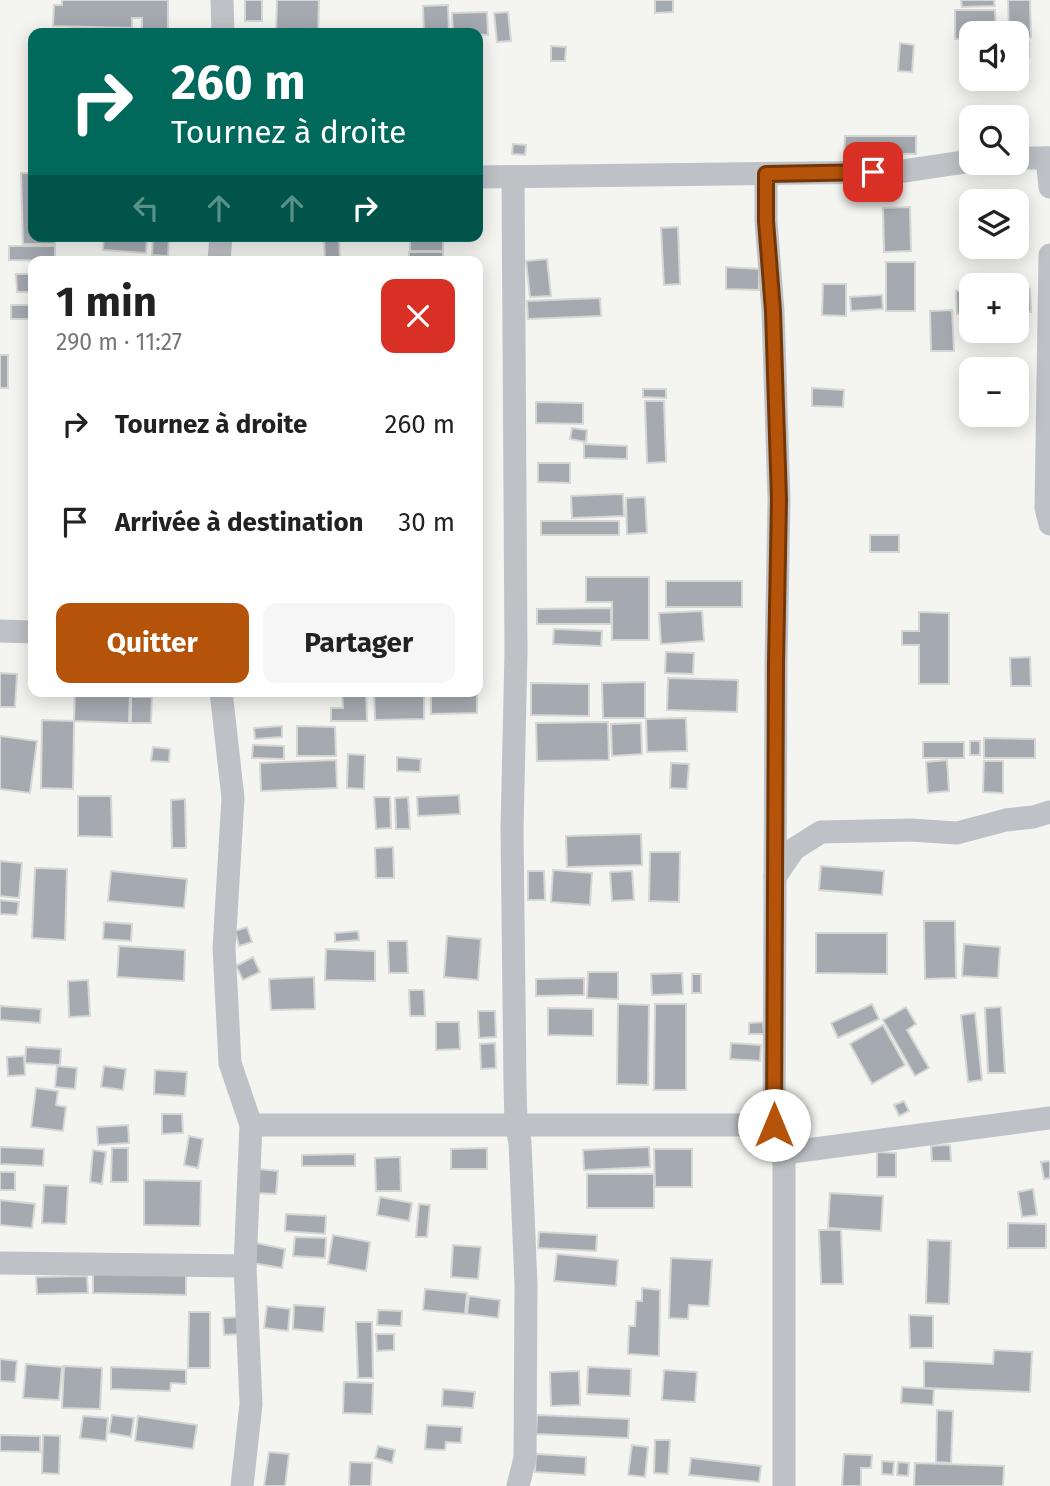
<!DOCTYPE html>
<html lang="fr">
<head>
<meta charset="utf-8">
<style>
	body { margin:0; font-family:"Fira Sans",sans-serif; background:#f6f6f6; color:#222; height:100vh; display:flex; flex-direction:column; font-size:26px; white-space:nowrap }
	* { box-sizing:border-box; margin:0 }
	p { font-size:23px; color:#767676 }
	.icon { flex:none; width:38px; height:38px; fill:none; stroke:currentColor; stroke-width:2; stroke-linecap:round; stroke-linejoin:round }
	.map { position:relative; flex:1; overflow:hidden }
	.sheet { position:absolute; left:28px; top:256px; width:455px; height:441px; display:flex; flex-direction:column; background:#fff; border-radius:14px; box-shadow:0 4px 18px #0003 }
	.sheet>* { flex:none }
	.banner { position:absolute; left:28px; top:28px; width:455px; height:214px; border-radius:14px; box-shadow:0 4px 18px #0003; background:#00695c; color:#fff; overflow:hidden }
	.buttons { position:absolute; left:959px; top:21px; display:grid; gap:14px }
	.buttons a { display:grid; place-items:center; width:70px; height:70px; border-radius:14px; background:#fff; box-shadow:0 4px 18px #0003; font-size:35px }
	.pin { position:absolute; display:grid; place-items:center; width:60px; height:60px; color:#fff; margin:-30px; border-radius:14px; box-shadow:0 4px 10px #0006 }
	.me { position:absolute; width:77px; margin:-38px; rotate:0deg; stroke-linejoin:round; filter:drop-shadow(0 0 5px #0008) }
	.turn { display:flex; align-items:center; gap:24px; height:147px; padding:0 28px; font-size:32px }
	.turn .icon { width:91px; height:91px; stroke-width:2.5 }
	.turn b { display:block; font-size:49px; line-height:60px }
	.lanes { display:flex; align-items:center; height:66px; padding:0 28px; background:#0003; justify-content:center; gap:35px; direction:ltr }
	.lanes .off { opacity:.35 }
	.round { display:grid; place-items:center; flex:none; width:74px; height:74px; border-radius:14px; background:#f6f6f6 }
	.summary { display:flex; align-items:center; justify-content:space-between; height:119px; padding:0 28px }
	h1 { font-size:42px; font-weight:700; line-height:52px }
	.primary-button { display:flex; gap:14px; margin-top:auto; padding:14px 28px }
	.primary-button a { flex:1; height:80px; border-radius:14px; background:#b45309; color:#fff; font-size:28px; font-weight:700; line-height:80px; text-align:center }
	.primary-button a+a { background:#f6f6f6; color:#222 }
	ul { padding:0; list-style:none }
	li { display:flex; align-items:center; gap:21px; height:98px; padding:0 28px }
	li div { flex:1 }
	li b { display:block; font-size:26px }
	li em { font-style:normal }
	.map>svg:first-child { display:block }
	.building { fill:#a4aab0; stroke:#d6d6d4; stroke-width:2 }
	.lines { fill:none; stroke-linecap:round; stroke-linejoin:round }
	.street { stroke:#bec1c5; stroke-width:23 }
	.route-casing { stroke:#753606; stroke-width:18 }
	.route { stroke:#b45309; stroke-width:12 }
</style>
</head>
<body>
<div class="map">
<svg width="1050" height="1486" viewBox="0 0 1050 1486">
	<rect width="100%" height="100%" fill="#f4f4f1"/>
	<g class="building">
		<path d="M62,0H168V30L142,29V18H132V28L53,26L54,5H62Z"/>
		<rect x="245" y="0" width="17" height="21"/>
		<path d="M277,0H319L318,33H276Z"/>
		<path d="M655,0H673V12L655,13Z"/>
		<path d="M961,0H994L995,6L962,7Z"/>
		<path d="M1008,0H1030L1031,37L1017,38V33H1009Z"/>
		<path d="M448,5L449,33H424L423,6Z"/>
		<path d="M955,10H995L996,33H971V39H955Z"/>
		<path d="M487,12L488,35L453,33L452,13Z"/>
		<path d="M508,12L511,41L497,42L494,13Z"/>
		<path d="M72,28L100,29V33H72Z"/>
		<rect x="1017" y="42" width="12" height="15"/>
		<path d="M900,43L914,45L912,72L898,71Z"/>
		<path d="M551,46L566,47L565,61H551Z"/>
		<path d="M845,136H916V154L844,153Z"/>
		<path d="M513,144L526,145L525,155L512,154Z"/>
		<path d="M21,173H33V236H54L55,244H23Z"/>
		<path d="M910,207L911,251L884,252L883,208Z"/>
		<path d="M678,227L680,284L664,285L661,228Z"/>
		<path d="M104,236L147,238L146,253L103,250Z"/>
		<path d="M148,236H169L168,256L152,255L153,239H148Z"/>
		<path d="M324,236H339L340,261H325Z"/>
		<rect x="410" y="236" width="33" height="15"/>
		<path d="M9,246H55V261L9,260Z"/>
		<rect x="409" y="252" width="34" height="9"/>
		<path d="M547,259L551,296L530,297L526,261Z"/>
		<rect x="886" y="262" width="29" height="49"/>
		<path d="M726,267L759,269V290L726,289Z"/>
		<path d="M16,274H33V292H17Z"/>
		<path d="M823,284H846V316L822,315Z"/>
		<path d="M1030,289L1031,312H1017V290Z"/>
		<path d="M956,291H971V314H957Z"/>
		<path d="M882,295L883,309L851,311L850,297Z"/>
		<path d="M600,298L601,316L528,319L527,301Z"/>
		<rect x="11" y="305" width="22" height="14"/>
		<path d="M952,310L954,351H931L930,311Z"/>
		<rect x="0" y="355" width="8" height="33"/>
		<path d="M812,388L844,390L843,407L812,406Z"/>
		<path d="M643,389H666V398L643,397Z"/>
		<path d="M645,401H664L666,462L647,463Z"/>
		<path d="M536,402L583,403V424L536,423Z"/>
		<path d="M572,428L587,430L586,442L570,439Z"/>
		<path d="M584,444L627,446V459L584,458Z"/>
		<path d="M538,463H570V483L538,482Z"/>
		<path d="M623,494L624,516L572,518L571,496Z"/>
		<path d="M645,497L647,533L627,534L626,498Z"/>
		<rect x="541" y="521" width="78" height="14"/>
		<rect x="870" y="535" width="29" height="17"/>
		<path d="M586,577H649V640H612V602H586Z"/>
		<rect x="666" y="581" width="76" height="26"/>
		<path d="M611,608V624H537V609Z"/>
		<path d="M702,611L704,641L661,644L659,613Z"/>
		<path d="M919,612L949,613V684H919V645H902V631H919Z"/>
		<path d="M554,629L602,631L601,646L553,644Z"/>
		<path d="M666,652L694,653L693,674L665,673Z"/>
		<path d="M1030,657L1031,686H1011L1010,658Z"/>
		<path d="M0,673L17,674L15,707H0Z"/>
		<path d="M668,678L738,680L737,712L667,710Z"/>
		<path d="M645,682V718H603L602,683Z"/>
		<path d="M531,683L589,684V716L531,715Z"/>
		<path d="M75,691L130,692L129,723L74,721Z"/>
		<path d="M342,691H366L367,721H331V708H343Z"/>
		<path d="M374,691H424V719L375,720Z"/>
		<path d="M431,691H477V713L431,714Z"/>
		<path d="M131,697H152L151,723H131Z"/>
		<path d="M686,718L687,751L647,752L646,719Z"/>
		<path d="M42,720L74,721L73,789L41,788Z"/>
		<path d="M608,722L609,760L537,761L536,723Z"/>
		<path d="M641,723L642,754L612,756L611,724Z"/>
		<path d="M282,726V737L255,739L254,728Z"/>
		<path d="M297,726L335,727L336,756H297Z"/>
		<path d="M0,736L37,741L30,793L0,789Z"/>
		<path d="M984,738L1035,739V758H984Z"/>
		<rect x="970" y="741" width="10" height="14"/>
		<rect x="923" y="742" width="41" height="16"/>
		<path d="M253,745L284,746V759L252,758Z"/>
		<path d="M153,747L170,749L169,762L151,761Z"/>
		<path d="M348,754L365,755L364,789L347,788Z"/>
		<path d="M397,757L421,759L420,772L397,771Z"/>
		<path d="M336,760L337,788L261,791L260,763Z"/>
		<path d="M947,760L949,791L928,793L926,762Z"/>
		<path d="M984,761H1003V793L983,792Z"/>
		<path d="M671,763L689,764L687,789L670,788Z"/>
		<path d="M459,795L460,814L418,816L417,797Z"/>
		<path d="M78,796H111L112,837L78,836Z"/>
		<path d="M374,797H390L391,828L376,829Z"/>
		<path d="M408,797L410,829H396L395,798Z"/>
		<path d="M185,799L186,848H172L171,800Z"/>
		<path d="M641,834L642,865L567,867L566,836Z"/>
		<path d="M393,847L394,878H376L375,848Z"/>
		<path d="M650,852H680L679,902L649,901Z"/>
		<path d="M0,861L22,863L19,898L0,896Z"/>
		<path d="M821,866L884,871L882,895L819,890Z"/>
		<path d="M35,868L67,869L65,940L32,938Z"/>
		<path d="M553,870L592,873L590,905L551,902Z"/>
		<path d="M111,871L187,879L184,908L108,901Z"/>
		<path d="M528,871H544L545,900H528Z"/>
		<path d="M632,871L634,900L612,901L610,872Z"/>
		<path d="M0,900L19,902L17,915L0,914Z"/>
		<path d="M924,921H955L956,978L925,979Z"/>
		<path d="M104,922L132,924L131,941L103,939Z"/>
		<path d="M247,927L252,942L239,946L235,931Z"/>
		<path d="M358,931L359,940L335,942V933Z"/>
		<path d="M816,933H887V974L816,973Z"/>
		<path d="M447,936L481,939L478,980L444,977Z"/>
		<path d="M388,941H407L408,973H389Z"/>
		<path d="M964,944L1000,947L998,978L962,976Z"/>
		<path d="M119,946L185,950L184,981L117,977Z"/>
		<path d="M326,949L375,951V981L325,980Z"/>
		<path d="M253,957L260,972L243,980L236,966Z"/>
		<path d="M588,972H618V999L587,998Z"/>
		<path d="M682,973L683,994L652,995L651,974Z"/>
		<rect x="692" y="974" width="9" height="19"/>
		<path d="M314,977L315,1009L271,1010L269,979Z"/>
		<path d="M584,978V995L536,996V979Z"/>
		<path d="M88,980L90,1016L69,1017L68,981Z"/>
		<path d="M409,990H424L425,1016H410Z"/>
		<path d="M618,1004L649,1005L648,1085L617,1084Z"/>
		<path d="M655,1004H686V1090H654Z"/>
		<path d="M872,1004L879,1019L838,1038L831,1023Z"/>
		<path d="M0,1006L41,1009L40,1023L0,1020Z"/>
		<path d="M906,1007L916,1024L907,1030L929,1068L915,1076L883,1020Z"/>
		<path d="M1001,1007L1005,1073H988L985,1008Z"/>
		<path d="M548,1008L593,1009V1036L548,1035Z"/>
		<path d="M478,1011H495L496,1037L479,1038Z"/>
		<path d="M975,1013L982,1080L968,1082L961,1015Z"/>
		<path d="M436,1022H459L460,1049L436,1050Z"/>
		<path d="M763,1022L764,1034H749V1023Z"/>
		<path d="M883,1025L905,1065L872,1084L850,1044Z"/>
		<path d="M495,1043L496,1068L481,1069L480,1044Z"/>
		<path d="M731,1043L761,1045L760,1061L730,1059Z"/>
		<path d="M26,1047L61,1049L60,1065L25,1063Z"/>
		<path d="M24,1056L25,1075L8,1076L7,1057Z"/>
		<path d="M57,1066L77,1068L75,1089L55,1087Z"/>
		<path d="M104,1066L126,1069L123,1090L101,1087Z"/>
		<path d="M155,1070L187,1072L185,1096L154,1094Z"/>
		<path d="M36,1088L58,1091L56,1105L66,1107L63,1131L31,1127Z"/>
		<path d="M904,1101L909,1111L899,1116L894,1105Z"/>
		<path d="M162,1114H182L183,1133L162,1134Z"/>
		<path d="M128,1125L129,1143L98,1145L97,1127Z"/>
		<path d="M189,1136L203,1139L198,1168L184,1165Z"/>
		<path d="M950,1145L951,1161H932L931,1146Z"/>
		<path d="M0,1147L44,1149L43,1166L0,1164Z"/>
		<path d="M649,1147L650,1167L584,1170L583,1150Z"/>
		<path d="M112,1148H128V1182H111Z"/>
		<path d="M487,1148V1169H451V1149Z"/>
		<path d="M654,1149H692V1187H655Z"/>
		<path d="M93,1150L106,1152L102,1184L90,1182Z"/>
		<path d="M877,1152L896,1153V1177H877Z"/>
		<path d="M355,1154V1166H302V1155Z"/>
		<path d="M400,1157L401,1191H376L375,1158Z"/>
		<path d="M1050,1161V1178L1044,1179L1041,1162Z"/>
		<path d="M259,1169L278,1171L276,1194L258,1193Z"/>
		<rect x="0" y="1172" width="15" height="18"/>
		<rect x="587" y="1174" width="67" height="34"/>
		<path d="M144,1180L201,1181L200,1226L144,1225Z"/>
		<path d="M44,1185L68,1186L66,1224L42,1223Z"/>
		<path d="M1033,1189L1037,1215L1022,1217L1018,1192Z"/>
		<path d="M830,1193L883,1196L881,1231L828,1228Z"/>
		<path d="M380,1197L412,1203L409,1221L377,1215Z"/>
		<path d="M0,1200L35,1204L32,1228L0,1225Z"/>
		<path d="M419,1204L430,1205L427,1237H416Z"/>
		<path d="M286,1214L326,1216L325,1234L285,1231Z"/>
		<path d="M1008,1223L1046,1224V1248H1008Z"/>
		<path d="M819,1230H841L843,1284H821Z"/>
		<path d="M539,1232L597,1235L596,1251L538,1248Z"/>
		<path d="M333,1235L370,1242L366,1271L328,1264Z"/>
		<path d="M295,1237L326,1238L325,1258L293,1256Z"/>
		<path d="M928,1240L951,1241L949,1304L926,1303Z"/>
		<path d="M256,1243L285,1249L282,1268L253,1263Z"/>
		<path d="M453,1245L481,1247L478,1279L451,1277Z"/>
		<path d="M557,1254L618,1260L616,1286L554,1281Z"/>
		<path d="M671,1258L712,1260L709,1306L689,1305L688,1319L669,1318Z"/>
		<path d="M93,1273L186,1275V1295L93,1293Z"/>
		<path d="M87,1276L88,1293L37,1294L36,1277Z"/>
		<path d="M642,1288L660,1290L659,1356L628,1354L629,1326H635L636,1301H642Z"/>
		<path d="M425,1289L467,1293L465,1314L423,1310Z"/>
		<path d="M469,1296L500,1300L498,1318L467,1314Z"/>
		<path d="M294,1305L325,1307L323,1332L293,1329Z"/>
		<path d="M267,1306L290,1309L288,1331L264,1328Z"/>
		<path d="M378,1310L402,1311L401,1326L377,1325Z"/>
		<path d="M189,1312H210V1368H188Z"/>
		<path d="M909,1315L933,1316V1348H910Z"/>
		<path d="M238,1317L239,1334L224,1335L223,1318Z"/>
		<path d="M356,1322H372L373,1378H358Z"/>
		<path d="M376,1334H394V1350L377,1351Z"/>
		<path d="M994,1350L1032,1352L1030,1392L924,1388V1361L993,1364Z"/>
		<path d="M0,1359L17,1361L15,1382L0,1381Z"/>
		<path d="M26,1364L62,1367L59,1400L23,1398Z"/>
		<path d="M64,1366L102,1368L100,1409L62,1408Z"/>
		<path d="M111,1367L186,1370V1384L171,1383L170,1391L111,1389Z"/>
		<path d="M588,1367L631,1369L630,1396L587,1394Z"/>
		<path d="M664,1370L697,1372L695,1402L662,1400Z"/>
		<path d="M579,1371L580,1405L551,1406L550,1372Z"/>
		<path d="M344,1382L373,1383L372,1414L343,1413Z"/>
		<path d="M902,1387L934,1389L933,1405L901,1403Z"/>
		<path d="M443,1389L475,1392L473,1408L442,1406Z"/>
		<path d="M937,1410L953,1411L951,1463L936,1462Z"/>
		<path d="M112,1415L134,1418L131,1437L109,1433Z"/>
		<path d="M537,1415L629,1419L628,1438L536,1434Z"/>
		<path d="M83,1416L108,1418L106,1441L80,1438Z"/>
		<path d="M138,1416L197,1425L193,1449L135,1441Z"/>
		<path d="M427,1425L462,1427L461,1443L446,1442L445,1450L425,1449Z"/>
		<path d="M0,1435L40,1436V1452L0,1451Z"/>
		<path d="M43,1435L60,1436L59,1474L42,1473Z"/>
		<path d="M655,1440H670L668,1474L654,1473Z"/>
		<path d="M632,1445L648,1447L645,1477L628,1475Z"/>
		<path d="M378,1446L395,1450L392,1463L375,1458Z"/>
		<path d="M269,1452L289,1454L285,1486H264Z"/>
		<path d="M536,1454L586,1457L585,1475L535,1472Z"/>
		<path d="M844,1454L872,1455L871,1468H861V1486H842Z"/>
		<path d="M691,1458L761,1466L759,1482L689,1475Z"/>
		<path d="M882,1461L894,1462L893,1475L882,1474Z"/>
		<path d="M350,1462L372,1463L371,1486H349Z"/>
		<path d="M898,1462L909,1463L908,1476L897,1475Z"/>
		<path d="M915,1463L1004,1466L1003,1486H914Z"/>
	</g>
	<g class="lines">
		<g class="street">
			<path d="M222,0L223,33"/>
			<path d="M1017,158H1050"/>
			<path d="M1047,158L1050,187"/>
			<path d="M766,174V221L773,311L779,500L776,663L774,1125"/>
			<path d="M478,177L897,172L971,161"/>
			<path d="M513,177L516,652L512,829L515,1083L516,1125L520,1142L526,1285L525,1458L518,1486"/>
			<path d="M1050,255L1046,508L1050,524"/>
			<path d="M219,261L221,236"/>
			<path d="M0,631L33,632"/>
			<path d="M221,691L233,798L224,948L230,1063L251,1125L245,1266L251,1404L242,1486"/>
			<path d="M775,877L794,849L821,832L911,830L957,833L1006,820L1033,817L1050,812"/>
			<path d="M251,1125H774L784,1153L1050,1118"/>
			<path d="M0,1263L245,1266"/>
			<path d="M784,1486V1153"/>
		</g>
	</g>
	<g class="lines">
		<g class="route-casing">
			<path id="route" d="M774,1125L776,663L779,500L773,311L766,221V174L873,172"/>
		</g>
		<use href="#route" class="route"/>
	</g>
</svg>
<div class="buttons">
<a><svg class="icon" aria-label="sound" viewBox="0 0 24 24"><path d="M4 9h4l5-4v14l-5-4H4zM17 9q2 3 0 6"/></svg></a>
<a><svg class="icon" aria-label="search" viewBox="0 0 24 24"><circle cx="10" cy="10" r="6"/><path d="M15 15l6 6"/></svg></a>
<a><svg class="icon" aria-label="layers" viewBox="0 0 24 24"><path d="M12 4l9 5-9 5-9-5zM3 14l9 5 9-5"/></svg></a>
<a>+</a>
<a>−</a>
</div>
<div class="pin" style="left:873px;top:172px;background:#d93025"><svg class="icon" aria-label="arrive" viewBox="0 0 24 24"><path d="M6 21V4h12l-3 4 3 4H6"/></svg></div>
<svg class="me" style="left:774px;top:1125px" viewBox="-20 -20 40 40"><circle r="19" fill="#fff"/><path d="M0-13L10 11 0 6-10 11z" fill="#b45309"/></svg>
<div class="banner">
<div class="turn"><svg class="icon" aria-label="right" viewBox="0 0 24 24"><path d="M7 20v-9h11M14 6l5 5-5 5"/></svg><div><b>260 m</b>Tournez à droite</div></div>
<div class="lanes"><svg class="icon off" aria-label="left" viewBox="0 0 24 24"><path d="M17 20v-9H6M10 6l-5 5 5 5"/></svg><svg class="icon off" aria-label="ahead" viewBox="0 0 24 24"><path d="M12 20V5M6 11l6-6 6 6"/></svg><svg class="icon off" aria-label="ahead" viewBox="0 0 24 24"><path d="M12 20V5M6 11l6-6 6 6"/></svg><svg class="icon" aria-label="right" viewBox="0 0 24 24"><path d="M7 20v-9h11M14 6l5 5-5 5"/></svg></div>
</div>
<section class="sheet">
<div class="summary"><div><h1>1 min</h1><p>290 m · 11:27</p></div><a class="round" style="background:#d93025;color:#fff"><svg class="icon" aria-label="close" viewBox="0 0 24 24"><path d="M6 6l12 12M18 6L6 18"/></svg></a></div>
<ul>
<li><svg class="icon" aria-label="right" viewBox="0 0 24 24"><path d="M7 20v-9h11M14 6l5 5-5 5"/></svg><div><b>Tournez à droite</b></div><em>260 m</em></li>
<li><svg class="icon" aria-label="arrive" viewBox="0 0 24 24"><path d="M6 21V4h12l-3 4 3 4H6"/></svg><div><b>Arrivée à destination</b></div><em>30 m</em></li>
</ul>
<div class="primary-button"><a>Quitter</a><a>Partager</a></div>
</section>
</div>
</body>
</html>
